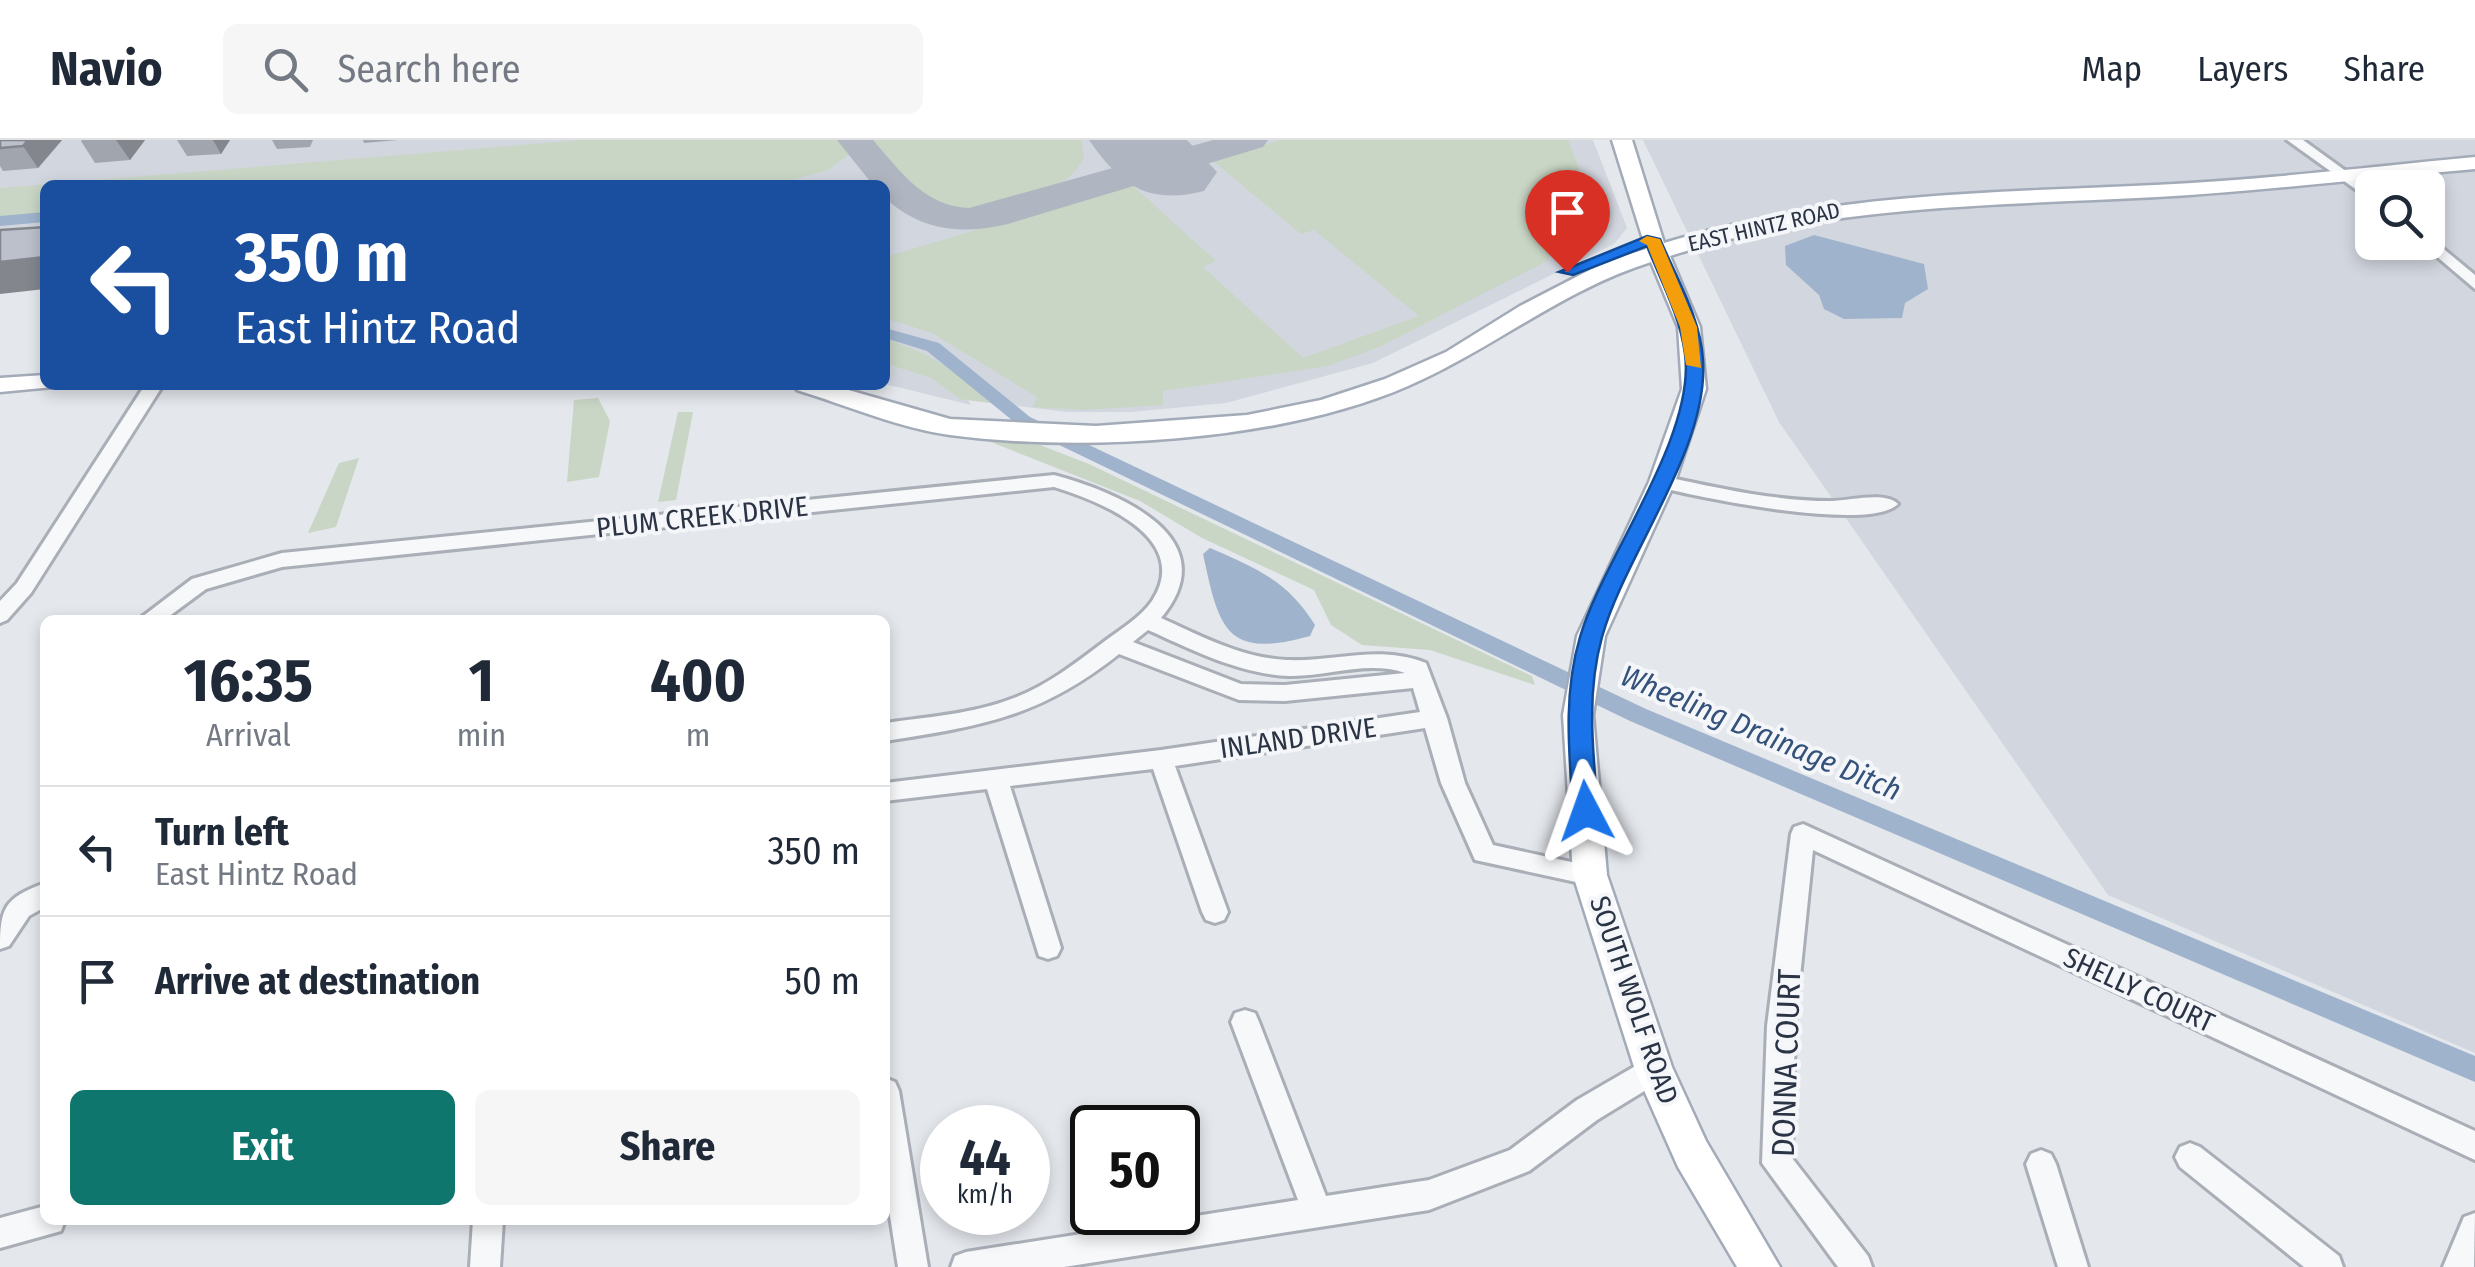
<!DOCTYPE html>
<html lang="en">
<head>
<meta charset="utf-8">
<style>
	body { margin:0; font-family:"Fira Sans Condensed",sans-serif; background:#f6f6f7; color:#1f2937; height:100vh; display:flex; flex-direction:column; font-size:38px; white-space:nowrap }
	* { box-sizing:border-box; margin:0 }
	p { font-size:32px; color:#747a83 }
	.icon { flex:none; width:55px; height:55px; fill:none; stroke:currentColor; stroke-width:2; stroke-linecap:round; stroke-linejoin:round }
	.map { position:relative; flex:1; overflow:hidden }
	.sheet { position:absolute; left:40px; top:475px; width:850px; height:610px; display:flex; flex-direction:column; background:#fff; border-radius:15px; box-shadow:0 5px 15px #0003 }
	.sheet>* { flex:none }
	.guide { position:absolute; left:40px; top:40px; width:850px; height:210px; border-radius:15px; box-shadow:0 5px 15px #0003; background:#1a4fa0; color:#fff; overflow:hidden }
	.controls { position:absolute; left:2355px; top:30px; display:grid; gap:20px }
	.controls a { display:grid; place-items:center; width:90px; height:90px; border-radius:15px; background:#fff; box-shadow:0 5px 15px #0003; font-size:50px }
	.speed { position:absolute; left:920px; top:965px; display:flex; gap:20px; font-size:50px; font-weight:700; text-align:center }
	.speed>* { display:grid; place-content:center; width:130px; height:130px; border-radius:50%; background:#fff; box-shadow:0 5px 15px #0003; line-height:1 }
	.speed small { font-size:25px; font-weight:400 }
	.speed .limit { border:5px solid #111; border-radius:15px; background:#fff; color:#111 }
	.pin { position:absolute; display:grid; place-items:center; width:85px; height:85px; color:#fff; margin:-102px -42px; border-radius:50% 50% 50% 0; rotate:-45deg; box-shadow:0 0 10px #0007 }
	.pin .icon { rotate:45deg }
	.me { position:absolute; width:110px; margin:-55px; rotate:356deg; stroke-linejoin:round; filter:drop-shadow(0 0 8px #0008) }
	.turn { display:flex; align-items:center; gap:35px; height:210px; padding:0 30px; font-size:45px }
	.turn .icon { width:130px; height:130px; stroke-width:2.5 }
	.turn b { display:block; font-size:70px; line-height:85px }
	.eta { display:flex; justify-content:space-evenly; align-items:center; height:170px; text-align:center }
	.eta b { font-size:60px; font-weight:700; line-height:70px }
	.button { display:flex; gap:20px; margin-top:auto; padding:20px 30px }
	.button a { flex:1; height:115px; border-radius:15px; background:#0f766e; color:#fff; font-size:40px; font-weight:700; line-height:115px; text-align:center }
	.button a+a { background:#f6f6f7; color:#1f2937 }
	ul { padding:0; list-style:none }
	li { display:flex; align-items:center; gap:30px; height:130px; padding:0 30px; border-top:2px solid #e0e1e3 }
	li div { flex:1 }
	li b { display:block; font-size:38px }
	li em { font-style:normal }
	header { display:flex; align-items:center; gap:60px; box-sizing:border-box; height:140px; padding:0 50px; background:#fff; border-bottom:2px solid #e0e1e3 }
	header strong { font-size:48px }
	nav { display:flex; gap:55px; margin-inline-start:auto; font-size:35px }
	.search { width:700px; height:90px; background:#f6f6f7; display:flex; align-items:center; gap:25px; box-sizing:border-box; padding:0 35px; border-radius:15px; color:#747a83; font-size:38px }
	.map>svg:first-child { display:block }
	.built { fill:#d2d6de; fill-rule:evenodd }
	.green { fill:#c9d6c5 }
	.water { fill:#9fb4cc }
	.lines { fill:none; stroke-linecap:round; stroke-linejoin:round }
	.canal { fill:#9fb4cc; fill-rule:evenodd }
	.taxiway { fill:#b0b6c1; fill-rule:evenodd }
	.runway { fill:#b0b6c1; fill-rule:evenodd }
	.minor-casing { stroke:#a9aeb7; stroke-width:6 }
	.major-casing { stroke:#a3abb8; stroke-width:5 }
	.minor { fill:#f7f8fa; fill-rule:evenodd }
	.major { fill:#fff; fill-rule:evenodd }
	.wall { fill:#a1a5ae }
	.shaded-wall { fill:#83868d }
	.building { fill:#bbc0ca; stroke:#83868d; stroke-width:2.5 }
	.route { fill:#1a73e8; stroke:#114b97; stroke-width:2.5 }
	.slow { fill:#f59e0b }
	.labels { text-anchor:middle; dominant-baseline:central; stroke-width:8; stroke-linejoin:round; paint-order:stroke }
	.far-street-label { font-size:22px; fill:#2b3445; stroke:#f4f6f9 }
	.street-label { font-size:28px; fill:#2b3445; stroke:#f4f6f9 }
	.water-label { font-size:30px; font-style:italic; fill:#34527a; stroke:#f4f6f9 }
	.near-street-label { font-size:32px; fill:#2b3445; stroke:#f4f6f9 }
</style>
</head>
<body>
<header>
<strong>Navio</strong>
<div class="search"><svg class="icon" aria-label="search" viewBox="0 0 24 24"><circle cx="10" cy="10" r="6"/><path d="M15 15l6 6"/></svg>Search here</div>
<nav><a>Map</a><a>Layers</a><a>Share</a></nav>
</header>
<div class="map">
<svg width="2475" height="1127" viewBox="0 0 2475 1127">
	<rect width="100%" height="100%" fill="#e4e7ec"/>
	<g class="built">
		<path d="M0,0H1593L1627,88L1614,104L1373,223L1226,263L1131,272H1067L968,260L971,265L885,244V45H45V108L0,111Z"/>
		<path d="M1643,0H2475V913L2108,755L1779,282ZM2372,48H2428V102H2372Z"/>
	</g>
	<g class="green">
		<path d="M582,0H838L850,13L829,30L771,45H45V72L0,77V48Z"/>
		<path d="M872,0H1081L1084,16C1069,61 962,83 925,57C905,44 888,18 872,0Z"/>
		<path d="M1281,0H1568L1595,70L1553,109L1547,121L1379,207L1328,226L1163,251V265L1084,270L1033,267L1037,257L932,193L885,178V117L1131,44L1216,121L1203,127L1303,218L1419,176L1314,90L1301,94L1212,20Z"/>
		<path d="M885,199C928,212 958,231 990,263L960,259L931,238L885,223Z"/>
		<path d="M598,258L610,281L599,337L567,342L574,260Z"/>
		<path d="M678,272H693L676,360L658,362Z"/>
		<path d="M988,301L1040,305L1089,324L1532,536L1535,545L1430,510L1362,505L1331,485L1314,450L1202,398L1140,361Z"/>
		<path d="M359,318L336,387L308,393L339,323Z"/>
	</g>
	<g class="water">
		<path d="M1814,95L1924,124L1928,149L1905,163L1902,178L1844,179L1824,169L1819,155L1786,125L1785,106Z"/>
		<path d="M1210,408C1256,428 1288,441 1315,485L1310,496C1225,520 1219,488 1203,414Z"/>
	</g>
	<g class="lines">
		<g class="canal">
			<path d="M45,72V82L0,86V76Z"/>
			<path d="M885,188L939,203L1030,277L1646,569L2475,916V942L1630,581L1018,285L927,211L885,198Z"/>
		</g>
		<path class="taxiway" d="M837,0H873C901,32 924,66 969,68L1213,0H1268L1263,7L1008,84C962,95 921,91 885,58V45H873Z"/>
		<path class="runway" d="M1089,0H1187L1217,32L1204,51C1148,65 1121,46 1089,0Z"/>
		<g class="minor-casing">
			<g id="minor">
				<path d="M2287,0H2303L2372,50V61Z"/>
				<path d="M2428,96L2475,135V149L2422,104L2428,102Z"/>
				<path d="M145,245H163L31,453L7,480L0,483V461L17,443Z"/>
				<path d="M1054,335C1118,352 1228,398 1161,478C1201,496 1242,518 1287,520C1336,522 1378,504 1426,523L1447,578L1465,643L1493,705L1599,728L1603,735L1599,742L1590,745L1475,720L1441,643L1425,588L1175,626L1228,772L1224,780L1215,783L1206,780L1202,772L1153,629L1010,646L1061,808L1057,816L1048,819L1039,816L987,649L885,661V643L1161,610L1420,572L1413,548L1285,561L1239,560L1119,514C1040,577 982,586 885,601V583C928,577 973,574 1014,558C1048,545 1076,523 1105,501C1121,489 1141,477 1152,461C1193,398 1100,361 1054,347L282,427L206,449L164,480H138L192,439L282,413ZM1148,490C1193,510 1239,534 1289,536C1327,537 1367,520 1405,533L1285,545L1241,544L1133,502Z"/>
				<path d="M1662,336C1718,348 1774,361 1831,361C1849,361 1885,351 1898,364C1869,393 1696,357 1655,346L1652,342Z"/>
				<path d="M1803,684L2475,991V1020L1813,710L1795,886L1792,1018L1868,1116L1872,1127H1838L1762,1023L1767,886L1791,694L1794,687Z"/>
				<path d="M45,743V767L29,776L9,806L0,809C0,768 4,758 45,743Z"/>
				<path d="M1245,870L1255,873L1259,882L1326,1056L1429,1040L1510,1010L1577,960L1644,921L1654,917L1664,921L1668,930L1664,939L1597,980L1529,1031L1429,1070L1064,1127H951L955,1116L966,1112L1298,1060L1231,882L1235,873Z"/>
				<path d="M885,938L895,942L899,951L928,1127H898L885,1044Z"/>
				<path d="M2190,1003L2200,1007L2339,1116L2343,1127H2304L2180,1027L2175,1017L2180,1007Z"/>
				<path d="M2041,1010L2051,1014L2056,1024L2088,1127H2058L2026,1024L2031,1014Z"/>
				<path d="M45,1066V1080H65L61,1091L0,1108V1078Z"/>
				<path d="M2475,1073L2474,1127H2443L2464,1077Z"/>
				<path d="M473,1080H503L500,1127H470Z"/>
			</g>
		</g>
		<g class="major-casing">
			<g id="major">
				<path d="M1612,0H1632L1664,103C1825,53 1989,53 2155,45C2262,40 2369,27 2475,17V29C2369,38 2263,51 2157,57C1991,66 1830,64 1670,116L1700,187L1706,249L1675,342L1605,496L1593,575L1607,735L1672,927L1706,1001L1780,1127H1737L1678,1027L1635,930L1573,735L1563,575L1577,496L1649,342L1682,249L1678,187L1651,122C1564,149 1491,210 1408,246C1282,301 1085,313 950,295C899,288 846,265 797,250L793,245H831L950,279L1096,286L1247,275L1321,260L1385,239L1446,212L1520,166L1607,121L1646,109Z"/>
				<path d="M45,235V245L53,247L0,252V238Z"/>
			</g>
		</g>
		<use href="#minor" class="minor"/>
		<use href="#major" class="major"/>
	</g>
	<g class="wall">
		<path d="M0,0H62L38,28L3,31L0,26Z"/>
		<path d="M82,0H145L130,20L95,23L81,1Z"/>
		<path d="M177,0H230L221,14L187,16Z"/>
		<path d="M272,0H313L310,7L277,9Z"/>
		<path d="M363,0H398L364,3Z"/>
	</g>
	<g class="shaded-wall">
		<path d="M28,0H62L38,28L23,6Z"/>
		<path d="M116,0H145L130,20Z"/>
		<path d="M213,0H230L221,14Z"/>
		<path d="M45,117V149L0,154V122Z"/>
	</g>
	<g class="building">
		<path d="M0,0H28L23,6L0,8Z"/>
		<path d="M45,87V117L0,122V90Z"/>
	</g>
	<path class="route" d="M1647,96L1660,99C1676,137 1701,179 1703,220C1709,309 1625,414 1602,497C1586,554 1593,612 1598,671L1586,681L1573,671C1569,612 1563,554 1580,497C1603,418 1696,297 1685,214C1680,176 1661,141 1647,106L1573,135L1559,132Z"/>
	<path class="slow" d="M1647,96L1660,99L1697,187L1701,228L1686,225L1680,187L1647,105L1639,101Z"/>
	<g class="labels">
		<g class="far-street-label">
			<text transform="translate(1764 87) rotate(-13)">EAST HINTZ ROAD</text>
		</g>
		<g class="street-label">
			<text transform="translate(702 377) rotate(-6)">PLUM CREEK DRIVE</text>
			<text transform="translate(1298 598) rotate(-8)">INLAND DRIVE</text>
			<text transform="translate(2139 850) rotate(25)">SHELLY COURT</text>
			<text transform="translate(1634 860) rotate(71)">SOUTH WOLF ROAD</text>
		</g>
		<g class="water-label">
			<text transform="translate(1761 593) rotate(23)">Wheeling Drainage Ditch</text>
		</g>
		<g class="near-street-label">
			<text transform="translate(1786 923) rotate(-88)">DONNA COURT</text>
		</g>
	</g>
</svg>
<div class="controls">
<a><svg class="icon" aria-label="search" viewBox="0 0 24 24"><circle cx="10" cy="10" r="6"/><path d="M15 15l6 6"/></svg></a>
</div>
<div class="speed"><div>44<small>km/h</small></div><div class="limit">50</div></div>
<div class="pin" style="left:1567px;top:132px;background:#d93025"><svg class="icon" aria-label="arrive" viewBox="0 0 24 24"><path d="M6 21V4h12l-3 4 3 4H6"/></svg></div>
<svg class="me" style="left:1586px;top:671px" viewBox="-20 -20 40 40"><path d="M0-17L14 15 0 8-14 15z" fill="#1a73e8" stroke="#fff" stroke-width="4"/></svg>
<div class="guide">
<div class="turn"><svg class="icon" aria-label="left" viewBox="0 0 24 24"><path d="M17 20v-9H6M10 6l-5 5 5 5"/></svg><div><b>350 m</b>East Hintz Road</div></div>
</div>
<section class="sheet">
<div class="eta">
<div><b>16:35</b><p>Arrival</p></div>
<div><b>1</b><p>min</p></div>
<div><b>400</b><p>m</p></div>
</div>
<ul>
<li><svg class="icon" aria-label="left" viewBox="0 0 24 24"><path d="M17 20v-9H6M10 6l-5 5 5 5"/></svg><div><b>Turn left</b><p>East Hintz Road</p></div><em>350 m</em></li>
<li><svg class="icon" aria-label="arrive" viewBox="0 0 24 24"><path d="M6 21V4h12l-3 4 3 4H6"/></svg><div><b>Arrive at destination</b></div><em>50 m</em></li>
</ul>
<div class="button"><a>Exit</a><a>Share</a></div>
</section>
</div>
</body>
</html>
